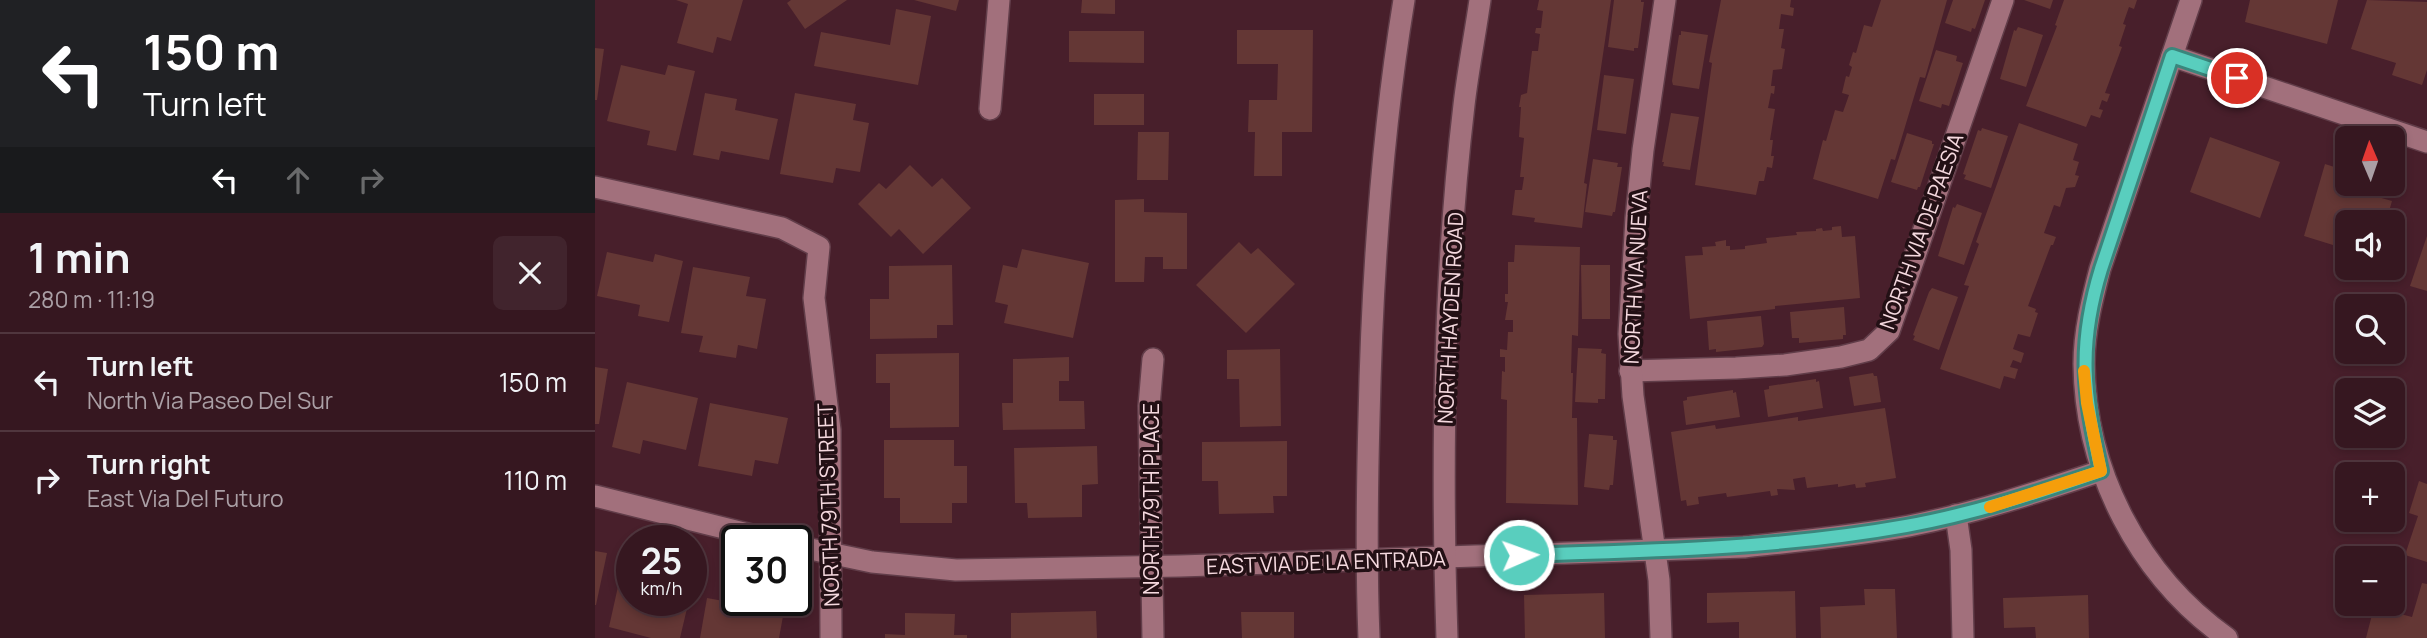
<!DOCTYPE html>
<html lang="en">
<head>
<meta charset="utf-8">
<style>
	body { margin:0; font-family:Manrope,sans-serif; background:#41242d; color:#f1f3f6; height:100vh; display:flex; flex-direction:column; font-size:26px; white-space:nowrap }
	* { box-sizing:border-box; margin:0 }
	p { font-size:23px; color:#aa9fa5 }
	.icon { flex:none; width:38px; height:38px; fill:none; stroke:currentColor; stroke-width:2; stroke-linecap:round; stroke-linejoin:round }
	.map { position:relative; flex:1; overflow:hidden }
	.side { display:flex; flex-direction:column; background:#361720; width:595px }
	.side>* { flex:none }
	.guide { background:#202124; color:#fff; overflow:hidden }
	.needle { width:46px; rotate:358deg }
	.fabs { position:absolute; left:1740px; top:126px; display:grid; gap:14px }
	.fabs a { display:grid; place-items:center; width:70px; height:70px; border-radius:10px; background:#361720; box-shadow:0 4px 10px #0003,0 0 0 2px #50363e; font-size:35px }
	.speed { position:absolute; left:21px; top:525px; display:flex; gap:14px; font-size:35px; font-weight:700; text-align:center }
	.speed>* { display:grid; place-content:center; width:91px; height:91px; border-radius:50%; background:#361720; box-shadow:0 4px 10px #0003,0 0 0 2px #50363e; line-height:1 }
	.speed small { font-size:18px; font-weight:400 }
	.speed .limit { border:4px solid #111; border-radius:10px; background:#fff; color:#111 }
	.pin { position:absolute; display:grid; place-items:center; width:60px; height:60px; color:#fff; margin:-30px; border:4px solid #fff; border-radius:50%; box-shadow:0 2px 7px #0007 }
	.me { position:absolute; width:77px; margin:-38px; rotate:88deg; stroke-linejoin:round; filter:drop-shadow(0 0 5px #0008) }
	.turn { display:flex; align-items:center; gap:24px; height:147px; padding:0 28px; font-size:32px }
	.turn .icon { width:91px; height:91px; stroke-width:2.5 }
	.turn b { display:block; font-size:49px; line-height:60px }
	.lanes { display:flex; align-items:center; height:66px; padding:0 28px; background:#0003; justify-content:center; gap:35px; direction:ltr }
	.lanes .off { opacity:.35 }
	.round { display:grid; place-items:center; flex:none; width:74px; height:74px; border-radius:10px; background:#41242d }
	.headline { display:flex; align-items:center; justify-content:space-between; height:119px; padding:0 28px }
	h1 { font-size:42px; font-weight:700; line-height:52px }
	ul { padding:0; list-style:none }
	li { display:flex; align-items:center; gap:21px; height:98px; padding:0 28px; border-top:2px solid #50363e }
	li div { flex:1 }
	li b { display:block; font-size:26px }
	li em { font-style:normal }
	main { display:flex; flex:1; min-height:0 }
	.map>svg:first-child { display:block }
	.building { fill:#643735 }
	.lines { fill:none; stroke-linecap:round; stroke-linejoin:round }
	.minor-casing { stroke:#613d49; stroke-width:24 }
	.tertiary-casing { stroke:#613d49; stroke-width:24 }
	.secondary-casing { stroke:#613d49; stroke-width:24 }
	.minor { stroke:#a2707c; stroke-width:21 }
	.tertiary { stroke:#a2707c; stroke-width:21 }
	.secondary { stroke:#a2707c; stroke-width:21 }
	.route-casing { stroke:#3a867c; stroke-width:18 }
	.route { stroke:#59cebe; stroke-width:12 }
	.slow { stroke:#f59e0b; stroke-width:12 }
	.labels { text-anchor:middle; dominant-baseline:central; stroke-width:7; stroke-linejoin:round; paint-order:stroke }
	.street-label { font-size:21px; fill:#f5d9df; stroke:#231015 }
</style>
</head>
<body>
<main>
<section class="side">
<div class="guide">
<div class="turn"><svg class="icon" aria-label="left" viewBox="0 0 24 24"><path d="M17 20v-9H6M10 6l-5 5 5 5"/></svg><div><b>150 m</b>Turn left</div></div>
<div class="lanes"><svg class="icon" aria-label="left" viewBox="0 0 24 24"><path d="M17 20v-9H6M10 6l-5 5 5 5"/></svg><svg class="icon off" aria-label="ahead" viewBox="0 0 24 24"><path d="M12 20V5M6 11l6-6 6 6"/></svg><svg class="icon off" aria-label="right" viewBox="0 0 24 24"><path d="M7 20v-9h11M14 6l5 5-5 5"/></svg></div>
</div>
<div class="headline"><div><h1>1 min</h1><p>280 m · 11:19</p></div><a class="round"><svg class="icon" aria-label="close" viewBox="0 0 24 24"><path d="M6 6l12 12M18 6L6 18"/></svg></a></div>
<ul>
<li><svg class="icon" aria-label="left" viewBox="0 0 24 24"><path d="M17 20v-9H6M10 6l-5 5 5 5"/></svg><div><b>Turn left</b><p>North Via Paseo Del Sur</p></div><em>150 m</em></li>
<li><svg class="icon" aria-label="right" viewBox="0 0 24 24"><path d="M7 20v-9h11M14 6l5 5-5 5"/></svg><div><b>Turn right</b><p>East Via Del Futuro</p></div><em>110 m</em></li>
</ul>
</section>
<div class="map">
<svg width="1832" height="638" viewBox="0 0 1832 638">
	<rect width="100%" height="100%" fill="#481f2b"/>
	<g class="building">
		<path d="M81,0H148L136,41L122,37L118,53L82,43L93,4Z"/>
		<path d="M196,0H252L210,29L192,3Z"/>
		<path d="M319,0H364L361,11Z"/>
		<path d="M487,0H520V14L486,13Z"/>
		<path d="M944,0H1016L989,183L992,184L987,228L939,222L940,218L917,215L920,190H927L929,177H925L929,138L924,137L926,107H924L926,95L932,93L937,51H943L945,34L940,33L941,28H946L948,11L942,10Z"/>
		<path d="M1019,0H1046V2H1049L1043,48H1039V51L1013,47Z"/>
		<path d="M1126,0H1196L1195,7L1199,8L1198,16L1186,14L1184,29H1189L1186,48L1190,49L1187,69L1178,70L1176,86H1180L1179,94L1176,93L1173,108L1180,109L1175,140H1178L1176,156H1179L1177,168L1172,167L1169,181H1164L1161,195L1100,185L1117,63L1114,62Z"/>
		<path d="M1286,0H1352L1330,78L1325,77L1300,160L1296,159L1283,199L1218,179L1228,140L1231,141L1240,110L1248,112L1254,95L1247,93L1251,76L1254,77L1257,67L1254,65L1258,52L1261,53L1269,25L1277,27Z"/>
		<path d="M1358,0H1390L1380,29L1377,28L1376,32L1350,23Z"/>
		<path d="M1429,0H1458L1455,9Z"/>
		<path d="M1469,0H1542L1539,9L1534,7L1528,24L1531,25L1524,46L1527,47L1510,93L1515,94L1512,102L1507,100L1504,109L1508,110L1505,118L1496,115L1491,127L1431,106L1462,26L1460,25Z"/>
		<path d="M1655,0H1743L1732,44L1650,22Z"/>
		<path d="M1772,0L1832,2V70L1827,85L1797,75L1801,63L1756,49Z"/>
		<path d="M301,9L336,16L323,85L219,66L226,32L295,45Z"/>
		<path d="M1423,27L1448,35L1431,87L1405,79L1419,30L1421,31Z"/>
		<path d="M642,30H718L717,132H687V176H659L660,132H653L654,100H682L683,64H642Z"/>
		<path d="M474,31H549V63L474,62Z"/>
		<path d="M1086,31L1113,35L1104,89L1078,85L1077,81L1084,35H1086Z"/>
		<path d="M0,48L9,49L2,100H0Z"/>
		<path d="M1341,50L1362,56L1361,61L1368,63L1354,106L1347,104L1346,108L1324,101Z"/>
		<path d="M26,65L70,75L73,65L100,71L81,151L52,145L55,131L12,121Z"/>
		<path d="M1009,75L1039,79L1031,134L1002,130Z"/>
		<path d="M110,93L142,99L140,110L183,119L174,160L126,151L124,160L98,155Z"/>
		<path d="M200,93L261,104L258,120L274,123L265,172L241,168L238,183L185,174Z"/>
		<rect x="499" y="94" width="50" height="31"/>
		<path d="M1076,113L1104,117L1095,170L1068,166L1069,162H1067Z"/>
		<path d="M1424,123L1483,144L1478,160L1484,162L1480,175L1484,176L1480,187L1471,188L1465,207L1459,205L1449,233L1461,237L1458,245H1456L1433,306L1441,309L1440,312L1443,313L1435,337L1423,334L1418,349L1429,353L1426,363L1418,360L1415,367L1423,369L1420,379L1409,376L1405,389L1345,369L1374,286L1369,285L1384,244L1381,242Z"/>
		<path d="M1387,128L1413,136L1396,188L1369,179L1371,175L1368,174L1383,130L1386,131Z"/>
		<path d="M543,132H574L573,180H542Z"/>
		<path d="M1312,133L1337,141V144H1339L1325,187H1323L1322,190L1296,182Z"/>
		<path d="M1615,137L1685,162L1665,218L1595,192Z"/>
		<path d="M998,159L1023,163L1022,167H1027L1020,212H1018L1017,216L990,212Z"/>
		<path d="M1730,164L1752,171V184H1780L1776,195L1797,201L1791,222H1752V239L1741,236L1738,245L1709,236Z"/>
		<path d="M315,165L337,187L347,178L376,208L328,254L304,229L296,237L263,204L284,183L291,189Z"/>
		<path d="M549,199V212L592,213V269H568V257H550L549,282H520V200Z"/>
		<path d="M1362,204L1387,213L1369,265L1343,256L1358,207L1360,208Z"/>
		<path d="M1246,226L1247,237L1260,236L1265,298L1180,306V309L1095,319L1090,256L1108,255L1107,247L1121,246L1120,242L1131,240V246H1135V250L1150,249V246L1172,243L1171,238L1202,235L1201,232L1221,231V229L1227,228L1228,231L1237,230V227Z"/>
		<path d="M1832,236V291L1815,286Z"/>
		<path d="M644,242L656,254L663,248L700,284L651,333L601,285Z"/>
		<path d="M920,245L985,247L983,336L977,335L976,373H978L977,418H982L983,505L911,503L912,400L906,399L907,371L910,372V357H905V349L912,350L913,332H918V320H910L913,302H910V294H913V262H919Z"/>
		<path d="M427,249L494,263L478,338L409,323L413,305L400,302L408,265L422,268Z"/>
		<path d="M12,252L58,262L60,254L88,261L74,322L43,316L45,305L2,296Z"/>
		<path d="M357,265L358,325H342V338L275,339V299H294V266Z"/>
		<path d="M986,265H1015V319H987Z"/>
		<path d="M98,267L155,277L151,296L171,299L162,349L143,345L141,358L104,352L108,336L86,333Z"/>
		<path d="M1337,288L1363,297L1344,350L1318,340L1320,336L1318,335L1334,292Z"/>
		<path d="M1249,307L1251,335H1248V339L1204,343V338H1197L1195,312Z"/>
		<path d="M1166,316L1169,344L1167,347L1121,352V349L1114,350L1112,321Z"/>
		<path d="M983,348L1007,349L1006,353L1011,354L1010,399H1003V403L980,402Z"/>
		<path d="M685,349L686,426L645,427L644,379H632V350Z"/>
		<path d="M364,353V427L295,428V383H281V354Z"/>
		<path d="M474,357V381H464V401H489L490,429L408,430L407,403H418V359Z"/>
		<path d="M0,367L13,369L4,424H0Z"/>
		<path d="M1278,373L1279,376H1282L1286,402L1259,406L1254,377Z"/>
		<path d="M1221,379V382L1224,381L1228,408L1173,417L1169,390L1174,389V386Z"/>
		<path d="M32,382L103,398L91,450L48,440L45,454L17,447Z"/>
		<path d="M1138,390V393L1141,392L1145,417L1091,425L1088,401L1092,400V397Z"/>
		<path d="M115,403L193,418L183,464L160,460L157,476L103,466Z"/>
		<path d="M1290,408L1301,478L1270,483L1271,487L1261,488L1260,484L1243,487V484L1212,488L1210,477L1198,479L1200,490L1182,489L1183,495L1176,496L1175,491L1132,497L1131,493L1103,497L1104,504L1092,506L1091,500L1086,501L1076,432L1120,425L1121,429L1203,417V421Z"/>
		<path d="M994,434L1018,436V440H1022L1018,485H1015L1014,490L989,487Z"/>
		<path d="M289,440H359V466H372V503H357V523H305V498H289Z"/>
		<path d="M692,441V496H678L679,513L624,514L623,481H607V442Z"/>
		<path d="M502,446L503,484L487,485V517L433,518L432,503H420L419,448Z"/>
		<path d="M1824,481L1832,484V562L1810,555L1823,516L1814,513Z"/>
		<path d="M0,551L12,553L1,605H0Z"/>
		<path d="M26,573L37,575V600H94L85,638H56L14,627Z"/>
		<path d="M1827,583L1832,584V638H1771L1779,607L1817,617Z"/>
		<path d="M137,587L142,588V600H191L184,638H105L112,598L134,602Z"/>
		<path d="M1269,589H1300L1302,638H1226L1225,607L1270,605Z"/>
		<path d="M1200,591L1201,638H1144V622L1112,623V593Z"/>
		<path d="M1009,593L1010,638H930L929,595Z"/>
		<path d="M1493,595L1494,638H1441L1440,627L1409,628L1408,598Z"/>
		<path d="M501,611L502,638H416V613Z"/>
		<path d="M646,612H699V638H647Z"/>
		<path d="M310,613L360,614L359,635H372V638H290V634L310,635Z"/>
	</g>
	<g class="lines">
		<g class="minor-casing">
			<g id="minor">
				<path d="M1577,56L1832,142"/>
				<path d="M395,109L404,0"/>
				<path d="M0,187L187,228L224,247L219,298L235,430L236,638"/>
				<path d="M558,359L554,406L558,638"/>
				<path d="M1035,371L1141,368L1190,365L1246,357L1274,350L1294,331L1408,0"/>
				<path d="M0,496L181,541"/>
				<path d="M1361,515L1366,550L1368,638"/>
				<path d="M201,546L277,562L361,570L585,566L1149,547C1204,541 1260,536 1314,526C1380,513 1443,492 1506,471"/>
				<path d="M1066,638L1064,580L1038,396L1034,334L1041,218L1048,150L1070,0"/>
			</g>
		</g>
		<g class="tertiary-casing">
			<path id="tertiary" d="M1596,0L1505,269C1497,300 1489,331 1489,364C1490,471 1544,576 1632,638"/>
		</g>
		<g class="secondary-casing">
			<g id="secondary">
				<path d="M774,638C771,565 772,493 774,419C777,279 786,139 809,0"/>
				<path d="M852,638C846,460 848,282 869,105C873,70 880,35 885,0"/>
			</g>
		</g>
		<use href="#minor" class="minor"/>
		<use href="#tertiary" class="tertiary"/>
		<use href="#secondary" class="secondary"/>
	</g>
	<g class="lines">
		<g class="route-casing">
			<path id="route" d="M924,555C1054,551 1183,549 1311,526C1378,514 1442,493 1506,471C1489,394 1482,347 1506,269L1577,56L1642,78"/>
		</g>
		<use href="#route" class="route"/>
		<path class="slow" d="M1395,507L1506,471L1492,403L1489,371"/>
	</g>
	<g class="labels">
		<g class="street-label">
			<text transform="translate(1326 231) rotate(-70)">NORTH VIA DE PAESIA</text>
			<text transform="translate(1040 277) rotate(-87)">NORTH VIA NUEVA</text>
			<text transform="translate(855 318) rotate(-87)">NORTH HAYDEN ROAD</text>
			<text transform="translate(556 499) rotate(-90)">NORTH 79TH PLACE</text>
			<text transform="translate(233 505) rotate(-92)">NORTH 79TH STREET</text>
			<text transform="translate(731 562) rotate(-2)">EAST VIA DE LA ENTRADA</text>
		</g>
	</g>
</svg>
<div class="fabs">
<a><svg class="needle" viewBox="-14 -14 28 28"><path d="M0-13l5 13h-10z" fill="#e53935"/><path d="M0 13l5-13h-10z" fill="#aa9fa5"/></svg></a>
<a><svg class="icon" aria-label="sound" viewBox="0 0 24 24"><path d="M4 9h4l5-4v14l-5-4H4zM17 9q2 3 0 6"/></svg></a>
<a><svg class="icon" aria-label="search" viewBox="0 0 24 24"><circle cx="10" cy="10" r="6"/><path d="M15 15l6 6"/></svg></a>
<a><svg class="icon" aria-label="layers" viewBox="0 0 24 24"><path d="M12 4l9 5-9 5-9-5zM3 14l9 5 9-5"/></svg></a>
<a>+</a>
<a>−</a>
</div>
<div class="speed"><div>25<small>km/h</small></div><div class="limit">30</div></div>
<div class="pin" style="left:1642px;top:78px;background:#d93025"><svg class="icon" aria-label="arrive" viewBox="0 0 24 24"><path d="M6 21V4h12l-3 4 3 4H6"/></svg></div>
<svg class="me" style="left:924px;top:555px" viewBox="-20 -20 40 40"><circle r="17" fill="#59cebe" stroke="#fff" stroke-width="3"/><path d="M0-11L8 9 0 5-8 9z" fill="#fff"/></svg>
</div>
</main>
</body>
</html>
